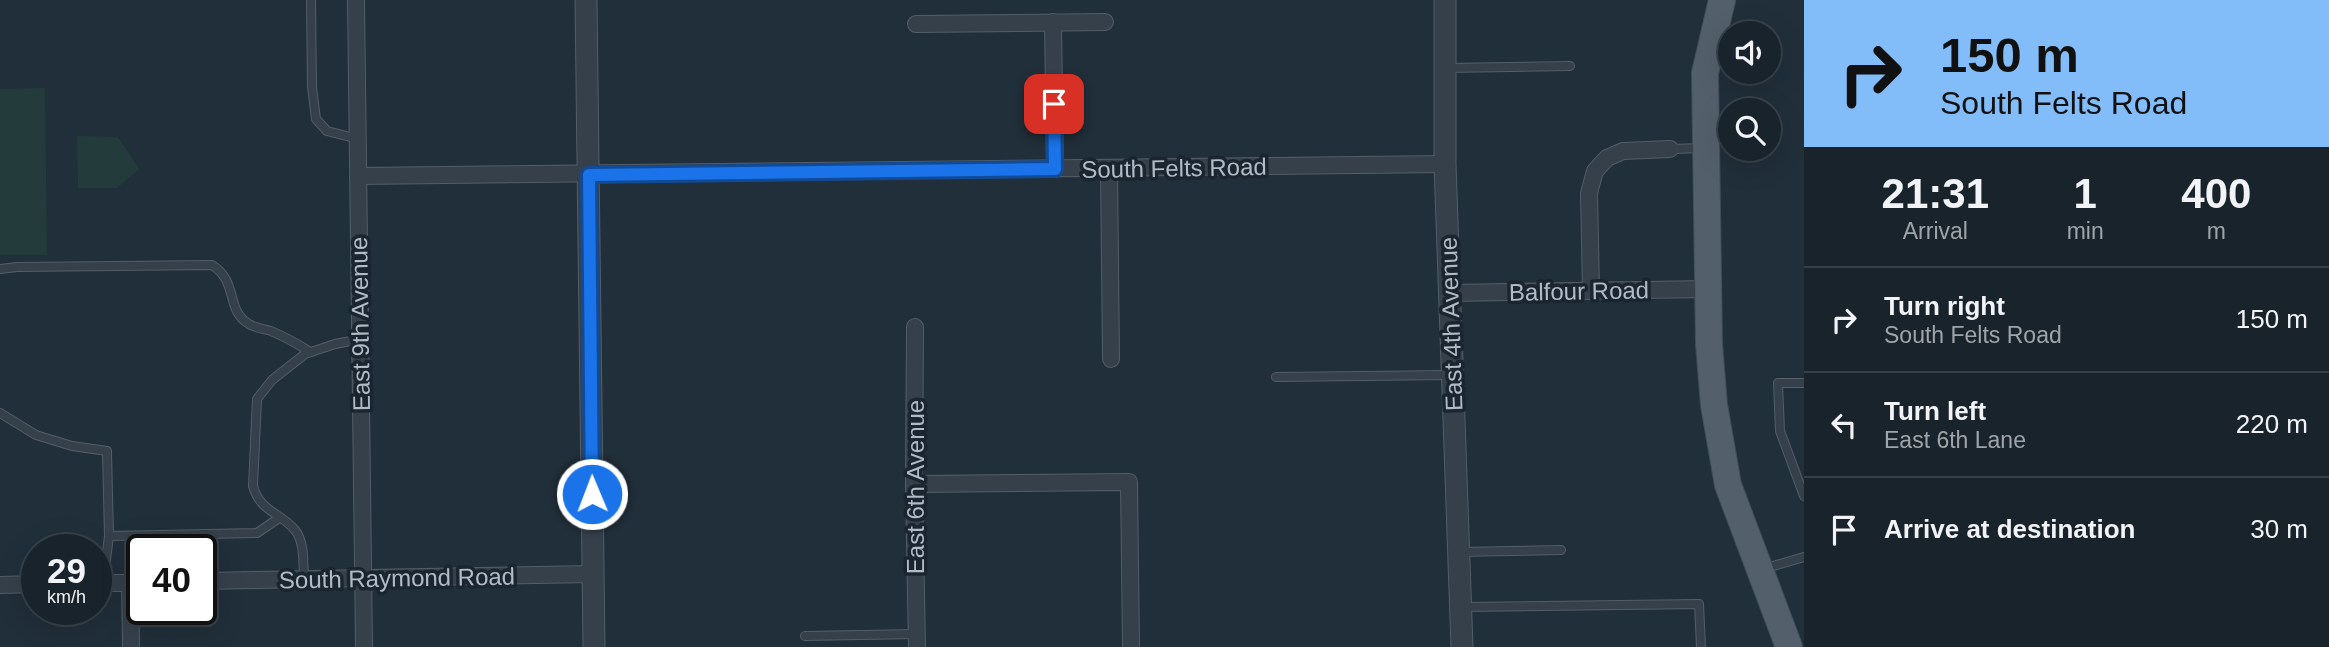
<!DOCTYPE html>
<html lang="en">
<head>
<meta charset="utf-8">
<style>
	body { margin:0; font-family:Helvetica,sans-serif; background:#262f38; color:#f1f3f6; height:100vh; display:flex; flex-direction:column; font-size:26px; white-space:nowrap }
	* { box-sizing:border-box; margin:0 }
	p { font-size:23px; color:#9fa4a9 }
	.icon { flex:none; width:38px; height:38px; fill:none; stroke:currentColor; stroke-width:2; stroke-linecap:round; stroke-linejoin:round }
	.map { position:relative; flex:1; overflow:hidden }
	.details { display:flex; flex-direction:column; background:#19232c; width:525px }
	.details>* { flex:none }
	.top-card { background:#82bdfa; color:#111; overflow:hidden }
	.controls { position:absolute; left:1718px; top:21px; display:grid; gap:14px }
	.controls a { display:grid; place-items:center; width:63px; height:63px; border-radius:50%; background:#19232c; box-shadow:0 7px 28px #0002,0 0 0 2px #374048; font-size:35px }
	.speed { position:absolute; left:21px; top:534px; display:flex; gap:14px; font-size:35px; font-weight:700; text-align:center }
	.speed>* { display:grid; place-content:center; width:91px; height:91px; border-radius:50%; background:#19232c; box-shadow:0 7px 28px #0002,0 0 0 2px #374048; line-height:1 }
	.speed small { font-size:18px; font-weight:400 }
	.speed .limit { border:4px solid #111; border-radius:10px; background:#fff; color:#111 }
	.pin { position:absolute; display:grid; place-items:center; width:60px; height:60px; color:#fff; margin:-30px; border-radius:14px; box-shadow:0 4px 10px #0006 }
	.me { position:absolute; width:77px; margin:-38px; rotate:359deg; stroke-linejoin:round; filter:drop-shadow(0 0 5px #0008) }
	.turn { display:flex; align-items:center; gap:24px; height:147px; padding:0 21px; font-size:32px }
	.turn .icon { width:91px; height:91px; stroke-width:2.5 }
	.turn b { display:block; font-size:49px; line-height:60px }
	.eta { display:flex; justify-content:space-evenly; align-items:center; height:119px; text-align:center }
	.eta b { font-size:42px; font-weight:700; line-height:49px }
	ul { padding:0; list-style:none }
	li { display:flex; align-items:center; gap:21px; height:105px; padding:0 21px; border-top:2px solid #374048 }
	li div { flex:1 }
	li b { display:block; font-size:26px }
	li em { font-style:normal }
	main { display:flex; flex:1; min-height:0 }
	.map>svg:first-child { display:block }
	.green { fill:#233b3b }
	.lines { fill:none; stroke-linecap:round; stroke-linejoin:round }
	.service-casing { stroke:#535e68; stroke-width:10 }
	.minor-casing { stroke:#535e68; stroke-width:18 }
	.tertiary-casing { stroke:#535e68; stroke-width:23 }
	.primary-casing { stroke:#414c57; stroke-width:28 }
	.service { stroke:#35404b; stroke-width:8 }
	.minor { stroke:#35404b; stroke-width:16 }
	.tertiary { stroke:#35404b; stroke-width:21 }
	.primary { stroke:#53606b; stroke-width:26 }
	.route-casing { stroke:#114b97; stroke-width:18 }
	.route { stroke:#1a73e8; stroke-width:12 }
	.labels { text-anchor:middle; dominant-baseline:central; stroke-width:7; stroke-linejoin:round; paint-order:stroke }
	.street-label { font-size:24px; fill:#b0bbc7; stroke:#1a252f }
</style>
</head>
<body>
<main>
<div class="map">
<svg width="1804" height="647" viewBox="0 0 1804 647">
	<rect width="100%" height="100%" fill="#212f3a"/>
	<g class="green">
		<path d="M45,88L47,255H0V89Z"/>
		<path d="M77,136L118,137L139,169L117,188H78Z"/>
	</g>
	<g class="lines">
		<g class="service-casing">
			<g id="service">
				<path d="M311,0L312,87L316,119L327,131L358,139"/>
				<path d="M1446,68L1570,66"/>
				<path d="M1670,149L1703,148"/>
				<path d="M0,269L17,267L212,265C239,282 225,310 249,324C255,328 264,329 271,331C285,337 298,344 310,352"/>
				<path d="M1276,377L1450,375"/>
				<path d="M1804,383H1778L1780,431L1804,496"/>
				<path d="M0,413L36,435L72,446L107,451L109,536"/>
				<path d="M1459,552L1561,550"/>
				<path d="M1763,569L1804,557"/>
				<path d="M304,579C303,565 305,542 295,530C280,512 260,512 253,486L257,399L272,380L305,354L335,344L361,339"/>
				<path d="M103,583L109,536L257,533L279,518"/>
				<path d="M1462,607L1699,604L1701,647"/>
				<path d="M805,636L917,634"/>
			</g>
		</g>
		<g class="minor-casing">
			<g id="minor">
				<path d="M356,0L364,647"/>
				<path d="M1053,22L1055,169"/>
				<path d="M916,24L1105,22"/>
				<path d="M1109,168L1111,359"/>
				<path d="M358,176L1445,164"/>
				<path d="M1591,291L1589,193L1595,171L1607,158L1623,151L1670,149"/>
				<path d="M1450,293L1708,289"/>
				<path d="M915,327L914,484L917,647"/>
				<path d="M914,484L1129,482L1131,647"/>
				<path d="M201,581L593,574"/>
				<path d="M96,583H142"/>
				<path d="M130,583L131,647"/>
				<path d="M0,585L37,584"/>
			</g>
		</g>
		<g class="tertiary-casing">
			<g id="tertiary">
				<path d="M586,0L594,647"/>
				<path d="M1445,0V164L1462,647"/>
			</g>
		</g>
		<g class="primary-casing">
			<path id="primary" d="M1722,0L1705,73L1709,344L1714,405L1728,485L1789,647"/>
		</g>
		<use href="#service" class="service"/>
		<use href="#minor" class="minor"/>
		<use href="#tertiary" class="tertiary"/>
		<use href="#primary" class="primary"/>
	</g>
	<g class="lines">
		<g class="route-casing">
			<path id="route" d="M592,494L589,175L1055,169L1054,104"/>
		</g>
		<use href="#route" class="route"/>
	</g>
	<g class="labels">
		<g class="street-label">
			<text transform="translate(1174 168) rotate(-1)">South Felts Road</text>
			<text transform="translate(1579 291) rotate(-1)">Balfour Road</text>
			<text transform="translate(360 324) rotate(-91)">East 9th Avenue</text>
			<text transform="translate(1451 324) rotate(-92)">East 4th Avenue</text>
			<text transform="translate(915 487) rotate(-90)">East 6th Avenue</text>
			<text transform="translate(397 578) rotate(-1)">South Raymond Road</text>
		</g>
	</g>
</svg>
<div class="controls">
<a><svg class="icon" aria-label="sound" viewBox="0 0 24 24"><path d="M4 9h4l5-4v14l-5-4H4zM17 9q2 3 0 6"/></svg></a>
<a><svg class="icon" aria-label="search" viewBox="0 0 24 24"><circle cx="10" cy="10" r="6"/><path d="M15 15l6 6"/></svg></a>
</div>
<div class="speed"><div>29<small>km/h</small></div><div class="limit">40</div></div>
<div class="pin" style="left:1054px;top:104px;background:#d93025"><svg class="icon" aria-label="arrive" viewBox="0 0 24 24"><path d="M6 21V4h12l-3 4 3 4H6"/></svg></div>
<svg class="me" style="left:592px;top:494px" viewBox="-20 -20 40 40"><circle r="17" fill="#1a73e8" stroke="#fff" stroke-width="3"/><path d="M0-11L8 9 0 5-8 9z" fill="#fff"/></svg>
</div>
<section class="details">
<div class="top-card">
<div class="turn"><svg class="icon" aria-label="right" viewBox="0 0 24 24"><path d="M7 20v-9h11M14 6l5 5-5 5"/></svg><div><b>150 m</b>South Felts Road</div></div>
</div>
<div class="eta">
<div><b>21:31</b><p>Arrival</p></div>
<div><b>1</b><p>min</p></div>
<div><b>400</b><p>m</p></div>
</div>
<ul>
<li><svg class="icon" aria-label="right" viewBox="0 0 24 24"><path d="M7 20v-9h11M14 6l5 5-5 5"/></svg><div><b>Turn right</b><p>South Felts Road</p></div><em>150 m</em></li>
<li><svg class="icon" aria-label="left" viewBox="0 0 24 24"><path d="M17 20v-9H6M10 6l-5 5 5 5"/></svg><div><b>Turn left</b><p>East 6th Lane</p></div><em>220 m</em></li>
<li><svg class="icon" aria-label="arrive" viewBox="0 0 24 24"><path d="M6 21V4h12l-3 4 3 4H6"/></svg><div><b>Arrive at destination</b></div><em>30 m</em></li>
</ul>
</section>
</main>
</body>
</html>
